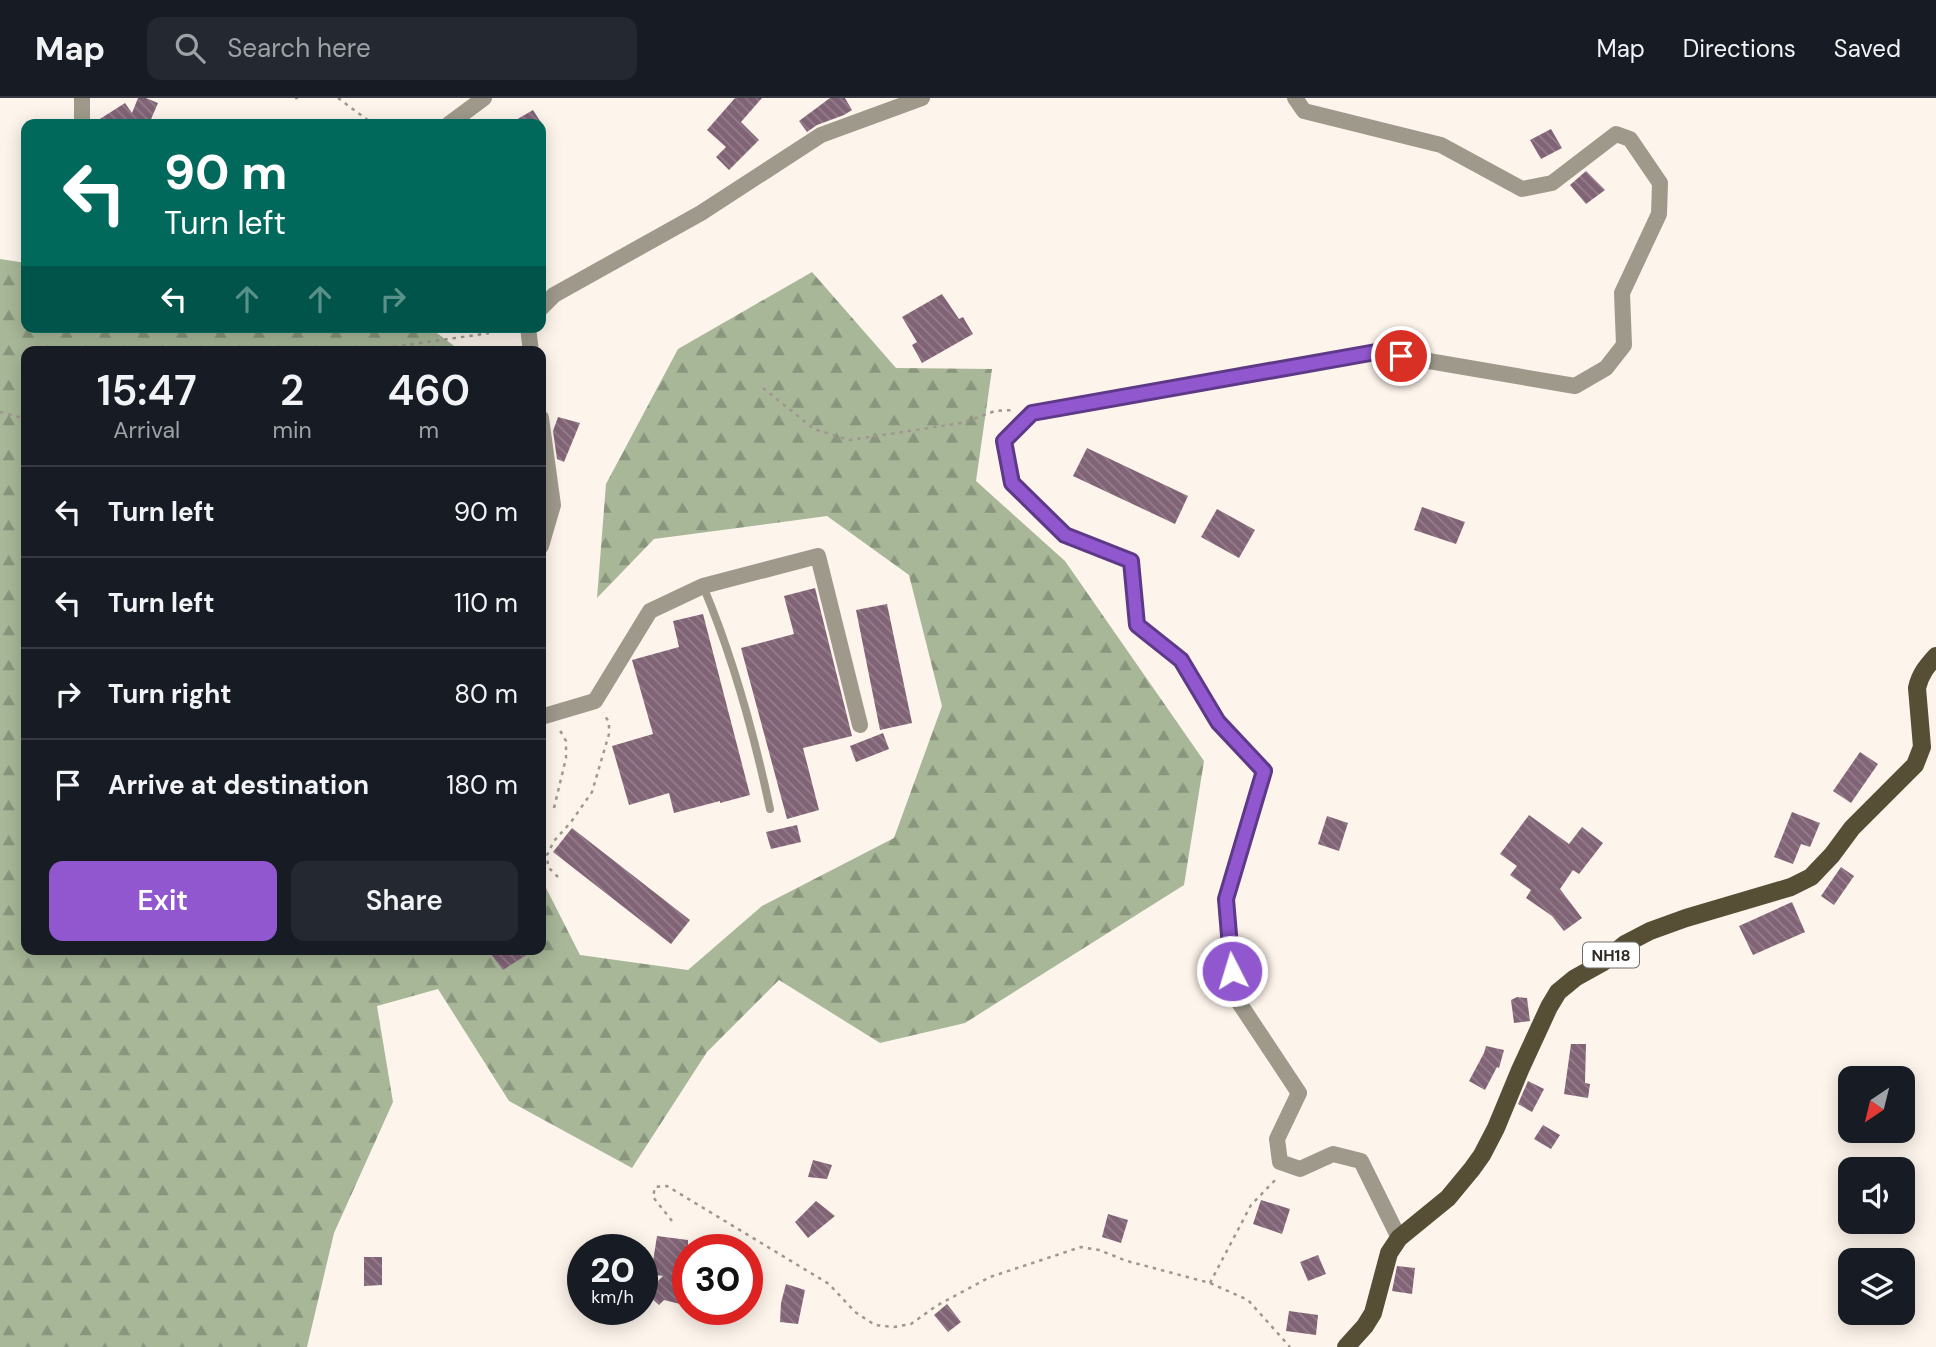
<!DOCTYPE html>
<html lang="en">
<head>
<meta charset="utf-8">
<style>
	body { margin:0; font-family:"DM Sans",sans-serif; background:#242831; color:#f1f3f6; height:100vh; display:flex; flex-direction:column; font-size:26px; white-space:nowrap }
	* { box-sizing:border-box; margin:0 }
	p { font-size:23px; color:#9ea1a6 }
	.icon { flex:none; width:38px; height:38px; fill:none; stroke:currentColor; stroke-width:2; stroke-linecap:round; stroke-linejoin:round }
	.map { position:relative; flex:1; overflow:hidden }
	.drawer { position:absolute; left:21px; top:248px; width:525px; height:609px; display:flex; flex-direction:column; background:#171b24; border-radius:14px; box-shadow:0 4px 18px #0003 }
	.drawer>* { flex:none }
	.hud { position:absolute; left:21px; top:21px; width:525px; height:214px; border-radius:14px; box-shadow:0 4px 18px #0003; background:#00695c; color:#fff; overflow:hidden }
	.needle { width:46px; rotate:215deg }
	.buttons { position:absolute; left:1838px; top:968px; display:grid; gap:14px }
	.buttons a { display:grid; place-items:center; width:77px; height:77px; border-radius:14px; background:#171b24; box-shadow:0 4px 18px #0003; font-size:35px }
	.speed { position:absolute; left:567px; top:1136px; display:flex; gap:14px; font-size:35px; font-weight:700; text-align:center }
	.speed>* { display:grid; place-content:center; width:91px; height:91px; border-radius:50%; background:#171b24; box-shadow:0 4px 18px #0003; line-height:1 }
	.speed small { font-size:18px; font-weight:400 }
	.speed .limit { border:10px solid #d22; background:#fff; color:#111 }
	.pin { position:absolute; display:grid; place-items:center; width:60px; height:60px; color:#fff; margin:-30px; border:4px solid #fff; border-radius:50%; box-shadow:0 2px 7px #0007 }
	.me { position:absolute; width:77px; margin:-38px; rotate:355deg; stroke-linejoin:round; filter:drop-shadow(0 0 5px #0008) }
	.turn { display:flex; align-items:center; gap:24px; height:147px; padding:0 28px; font-size:32px }
	.turn .icon { width:91px; height:91px; stroke-width:2.5 }
	.turn b { display:block; font-size:49px; line-height:60px }
	.lanes { display:flex; align-items:center; height:66px; padding:0 28px; background:#0003; justify-content:center; gap:35px; direction:ltr }
	.lanes .off { opacity:.35 }
	.eta { display:flex; justify-content:space-evenly; align-items:center; height:119px; text-align:center }
	.eta b { font-size:42px; font-weight:600; line-height:49px }
	.cta { display:flex; gap:14px; margin-top:auto; padding:14px 28px }
	.cta a { flex:1; height:80px; border-radius:14px; background:#9057cf; color:#fff; font-size:28px; font-weight:600; line-height:80px; text-align:center }
	.cta a+a { background:#242831; color:#f1f3f6 }
	ul { padding:0; list-style:none }
	li { display:flex; align-items:center; gap:21px; height:91px; padding:0 28px; border-top:2px solid #363941 }
	li div { flex:1 }
	li b { display:block; font-size:26px }
	li em { font-style:normal }
	header { display:flex; align-items:center; gap:42px; box-sizing:border-box; height:98px; padding:0 35px; background:#171b24; border-bottom:2px solid #363941 }
	header strong { font-size:33px }
	nav { display:flex; gap:38px; margin-inline-start:auto; font-size:24px }
	.search { width:490px; height:63px; background:#242831; display:flex; align-items:center; gap:18px; box-sizing:border-box; padding:0 24px; border-radius:14px; color:#9ea1a6; font-size:26px }
	.map>svg:first-child { display:block }
	.forest { fill:url(#forest-firs) }
	.building { fill:url(#building-back-hatch) }
	.lines { fill:none; stroke-linecap:round; stroke-linejoin:round }
	.path { stroke:#9f9790; stroke-width:2.5; stroke-dasharray:3.5 5; stroke-linecap:butt }
	.lane { stroke:#9e998b; stroke-width:8 }
	.street { stroke:#9e998b; stroke-width:16 }
	.primary { stroke:#564e35; stroke-width:18 }
	.route-casing { stroke:#5e3987; stroke-width:18 }
	.route { stroke:#9057cf; stroke-width:12 }
	.labels { text-anchor:middle; dominant-baseline:central; stroke-width:7; stroke-linejoin:round; paint-order:stroke }
	.shield { fill:#fff; stroke:#706c68; stroke-width:2 }
	.shield-label { font-size:16px; font-weight:bold; fill:#332d28 }
</style>
</head>
<body>
<header>
<strong>Map</strong>
<div class="search"><svg class="icon" aria-label="search" viewBox="0 0 24 24"><circle cx="10" cy="10" r="6"/><path d="M15 15l6 6"/></svg>Search here</div>
<nav><a>Map</a><a>Directions</a><a>Saved</a></nav>
</header>
<div class="map">
<svg width="1936" height="1249" viewBox="0 0 1936 1249">
	<defs>
		<pattern id="forest-firs" width="22" height="20" patternUnits="userSpaceOnUse" patternTransform="scale(1.75)"><rect width="22" height="20" fill="#a8b798"/><path d="M5 1l3.5 6h-7zM16 11l3.5 6h-7z" fill="#89957c"/></pattern>
		<pattern id="building-back-hatch" width="6" height="6" patternUnits="userSpaceOnUse" patternTransform="scale(1.75)"><rect width="6" height="6" fill="#816376"/><path d="M-1 5l2 2M0 0l6 6M5-1l2 2" fill="none" stroke="#947f8c"/></pattern>
	</defs>
	<rect width="100%" height="100%" fill="#fdf4eb"/>
	<path class="forest" d="M0,161L26,165V229H429L462,254H26V852H541V780L580,857L688,872L762,808L894,740L942,608L909,477L827,418L654,441L597,500L606,386L678,251L812,174L896,270L992,271L976,383L1065,463L1204,663L1184,787L965,925L880,945L779,882L707,954L632,1070L509,1003L438,891L377,908L393,1004L334,1135L307,1249H0Z"/>
	<g class="building">
		<path d="M138,0H146L158,5L149,26H92L125,5L132,15Z"/>
		<path d="M735,0H762L741,24L759,42L729,72L716,59L726,49L707,32Z"/>
		<path d="M830,0H845L852,12L844,17L817,27L807,34L799,23Z"/>
		<path d="M533,12L542,26H509Z"/>
		<path d="M1551,31L1562,50L1541,61L1530,42Z"/>
		<path d="M1586,73L1605,92L1586,106L1570,87Z"/>
		<path d="M942,196L959,221L963,219L973,236L922,265L912,247L917,244L902,219Z"/>
		<path d="M558,319L580,325L564,364L557,361L553,333Z"/>
		<path d="M1087,350L1188,398L1175,426L1073,378Z"/>
		<path d="M1422,409L1465,424L1456,446L1414,432Z"/>
		<path d="M1217,411L1255,432L1239,460L1201,439Z"/>
		<path d="M815,490L852,638L803,650L819,712L787,721L741,550L794,536L784,498Z"/>
		<path d="M887,506L912,625L880,632L856,512Z"/>
		<path d="M703,516L750,697L720,705V703L674,715L669,695L629,707L612,648L653,636L632,562L679,549L673,523Z"/>
		<path d="M883,635L889,651L856,664L850,648Z"/>
		<path d="M1860,654L1878,666L1851,705L1833,693Z"/>
		<path d="M1792,714L1820,725L1810,749L1801,746L1793,766L1774,759Z"/>
		<path d="M1529,717L1569,746L1582,729L1603,745L1579,776L1573,772L1560,791L1582,820L1564,833L1552,818L1526,800L1531,792L1510,777L1517,768L1500,756Z"/>
		<path d="M1327,718L1348,725L1339,753L1318,746Z"/>
		<path d="M797,727L801,744L771,751L766,734Z"/>
		<path d="M572,730L690,822L671,846L553,754Z"/>
		<path d="M1841,769L1854,778L1834,807L1821,798Z"/>
		<path d="M1792,804L1805,834L1753,857L1739,828Z"/>
		<path d="M488,852H534L503,872Z"/>
		<path d="M1517,899L1527,900L1530,923L1514,925L1511,902Z"/>
		<path d="M1571,946H1586L1585,985L1590,986L1588,1000L1564,996Z"/>
		<path d="M1486,948L1504,952L1499,970L1497,969L1485,992L1469,983L1484,955Z"/>
		<path d="M1528,983L1544,991L1532,1014L1518,1006Z"/>
		<path d="M1543,1027L1560,1037L1551,1051L1534,1041Z"/>
		<path d="M813,1062L832,1067L827,1081L808,1079Z"/>
		<path d="M1261,1102L1290,1111L1282,1136L1253,1126Z"/>
		<path d="M816,1103L835,1118L808,1140L795,1124Z"/>
		<path d="M1108,1116L1128,1122L1121,1145L1102,1139Z"/>
		<path d="M657,1138L688,1142V1208L664,1202L659,1207L646,1195L663,1178L651,1176Z"/>
		<path d="M1318,1157L1326,1176L1308,1183L1300,1164Z"/>
		<path d="M364,1159H382V1187L364,1188Z"/>
		<path d="M1397,1168L1415,1170L1412,1196L1392,1193Z"/>
		<path d="M786,1186L805,1192L798,1226L780,1224L781,1205Z"/>
		<path d="M947,1206L961,1224L948,1234L934,1217Z"/>
		<path d="M1289,1213L1318,1217L1316,1237L1286,1233Z"/>
	</g>
	<g class="lines">
		<g class="path">
			<path d="M295,0H298"/>
			<path d="M338,0L373,26"/>
			<path d="M360,254L489,235"/>
			<path d="M763,290L814,331L849,342L962,325L995,313L1013,312"/>
			<path d="M0,314L26,321"/>
			<path d="M554,710L566,660V643L558,629"/>
			<path d="M558,779L548,769L547,757L554,743L571,724L592,694L609,636V624L603,615"/>
			<path d="M672,1123L653,1099L655,1089L667,1088L829,1186L855,1214L875,1227L894,1229L911,1226L936,1208L990,1179L1081,1149L1099,1152L1127,1163L1210,1185L1248,1202L1290,1249"/>
			<path d="M1210,1185L1251,1107L1278,1079"/>
		</g>
		<path class="lane" d="M703,488C733,559 754,636 770,711"/>
		<g class="street">
			<path d="M1295,0L1304,13L1441,47L1522,91L1552,85L1616,36L1630,41L1660,85L1659,116L1622,195L1624,247L1606,270L1575,288L1376,254L1033,315L1004,343L1012,385L1065,437L1131,463L1137,527L1181,562L1218,624L1264,673L1226,801L1234,897L1299,995L1277,1041L1280,1064L1300,1071L1333,1056L1361,1063L1399,1140"/>
			<path d="M82,26V0"/>
			<path d="M449,26L484,0"/>
			<path d="M541,210L554,197L701,115L821,37L922,0"/>
			<path d="M528,229L531,254"/>
			<path d="M541,320L553,407L541,448"/>
			<path d="M541,619L595,603L650,513L703,488L818,458L860,627"/>
		</g>
		<path class="primary" d="M1346,1249L1365,1228L1373,1215L1389,1155L1399,1140L1448,1100L1472,1071L1482,1057L1496,1030L1520,972L1549,909L1558,894L1575,880L1602,865L1625,846L1650,833L1686,820L1791,789L1811,779L1832,757L1852,730L1915,667L1922,649L1917,590C1920,576 1927,568 1936,558"/>
	</g>
	<g class="lines">
		<g class="route-casing">
			<path id="route" d="M1232,873L1226,801L1264,673L1218,624L1181,562L1137,527L1131,463L1065,437L1012,385L1004,343L1032,315L1376,254L1401,258"/>
		</g>
		<use href="#route" class="route"/>
	</g>
	<g class="labels">
		<rect class="shield" x="1583" y="844.5" width="56" height="25" rx="5"/>
		<g class="shield-label">
			<text x="1611" y="857">NH18</text>
		</g>
	</g>
</svg>
<div class="buttons">
<a><svg class="needle" viewBox="-14 -14 28 28"><path d="M0-13l5 13h-10z" fill="#e53935"/><path d="M0 13l5-13h-10z" fill="#9ea1a6"/></svg></a>
<a><svg class="icon" aria-label="sound" viewBox="0 0 24 24"><path d="M4 9h4l5-4v14l-5-4H4zM17 9q2 3 0 6"/></svg></a>
<a><svg class="icon" aria-label="layers" viewBox="0 0 24 24"><path d="M12 4l9 5-9 5-9-5zM3 14l9 5 9-5"/></svg></a>
</div>
<div class="speed"><div>20<small>km/h</small></div><div class="limit">30</div></div>
<div class="pin" style="left:1401px;top:258px;background:#d93025"><svg class="icon" aria-label="arrive" viewBox="0 0 24 24"><path d="M6 21V4h12l-3 4 3 4H6"/></svg></div>
<svg class="me" style="left:1232px;top:873px" viewBox="-20 -20 40 40"><circle r="17" fill="#9057cf" stroke="#fff" stroke-width="3"/><path d="M0-11L8 9 0 5-8 9z" fill="#fff"/></svg>
<div class="hud">
<div class="turn"><svg class="icon" aria-label="left" viewBox="0 0 24 24"><path d="M17 20v-9H6M10 6l-5 5 5 5"/></svg><div><b>90 m</b>Turn left</div></div>
<div class="lanes"><svg class="icon" aria-label="left" viewBox="0 0 24 24"><path d="M17 20v-9H6M10 6l-5 5 5 5"/></svg><svg class="icon off" aria-label="ahead" viewBox="0 0 24 24"><path d="M12 20V5M6 11l6-6 6 6"/></svg><svg class="icon off" aria-label="ahead" viewBox="0 0 24 24"><path d="M12 20V5M6 11l6-6 6 6"/></svg><svg class="icon off" aria-label="right" viewBox="0 0 24 24"><path d="M7 20v-9h11M14 6l5 5-5 5"/></svg></div>
</div>
<section class="drawer">
<div class="eta">
<div><b>15:47</b><p>Arrival</p></div>
<div><b>2</b><p>min</p></div>
<div><b>460</b><p>m</p></div>
</div>
<ul>
<li><svg class="icon" aria-label="left" viewBox="0 0 24 24"><path d="M17 20v-9H6M10 6l-5 5 5 5"/></svg><div><b>Turn left</b></div><em>90 m</em></li>
<li><svg class="icon" aria-label="left" viewBox="0 0 24 24"><path d="M17 20v-9H6M10 6l-5 5 5 5"/></svg><div><b>Turn left</b></div><em>110 m</em></li>
<li><svg class="icon" aria-label="right" viewBox="0 0 24 24"><path d="M7 20v-9h11M14 6l5 5-5 5"/></svg><div><b>Turn right</b></div><em>80 m</em></li>
<li><svg class="icon" aria-label="arrive" viewBox="0 0 24 24"><path d="M6 21V4h12l-3 4 3 4H6"/></svg><div><b>Arrive at destination</b></div><em>180 m</em></li>
</ul>
<div class="cta"><a>Exit</a><a>Share</a></div>
</section>
</div>
</body>
</html>
